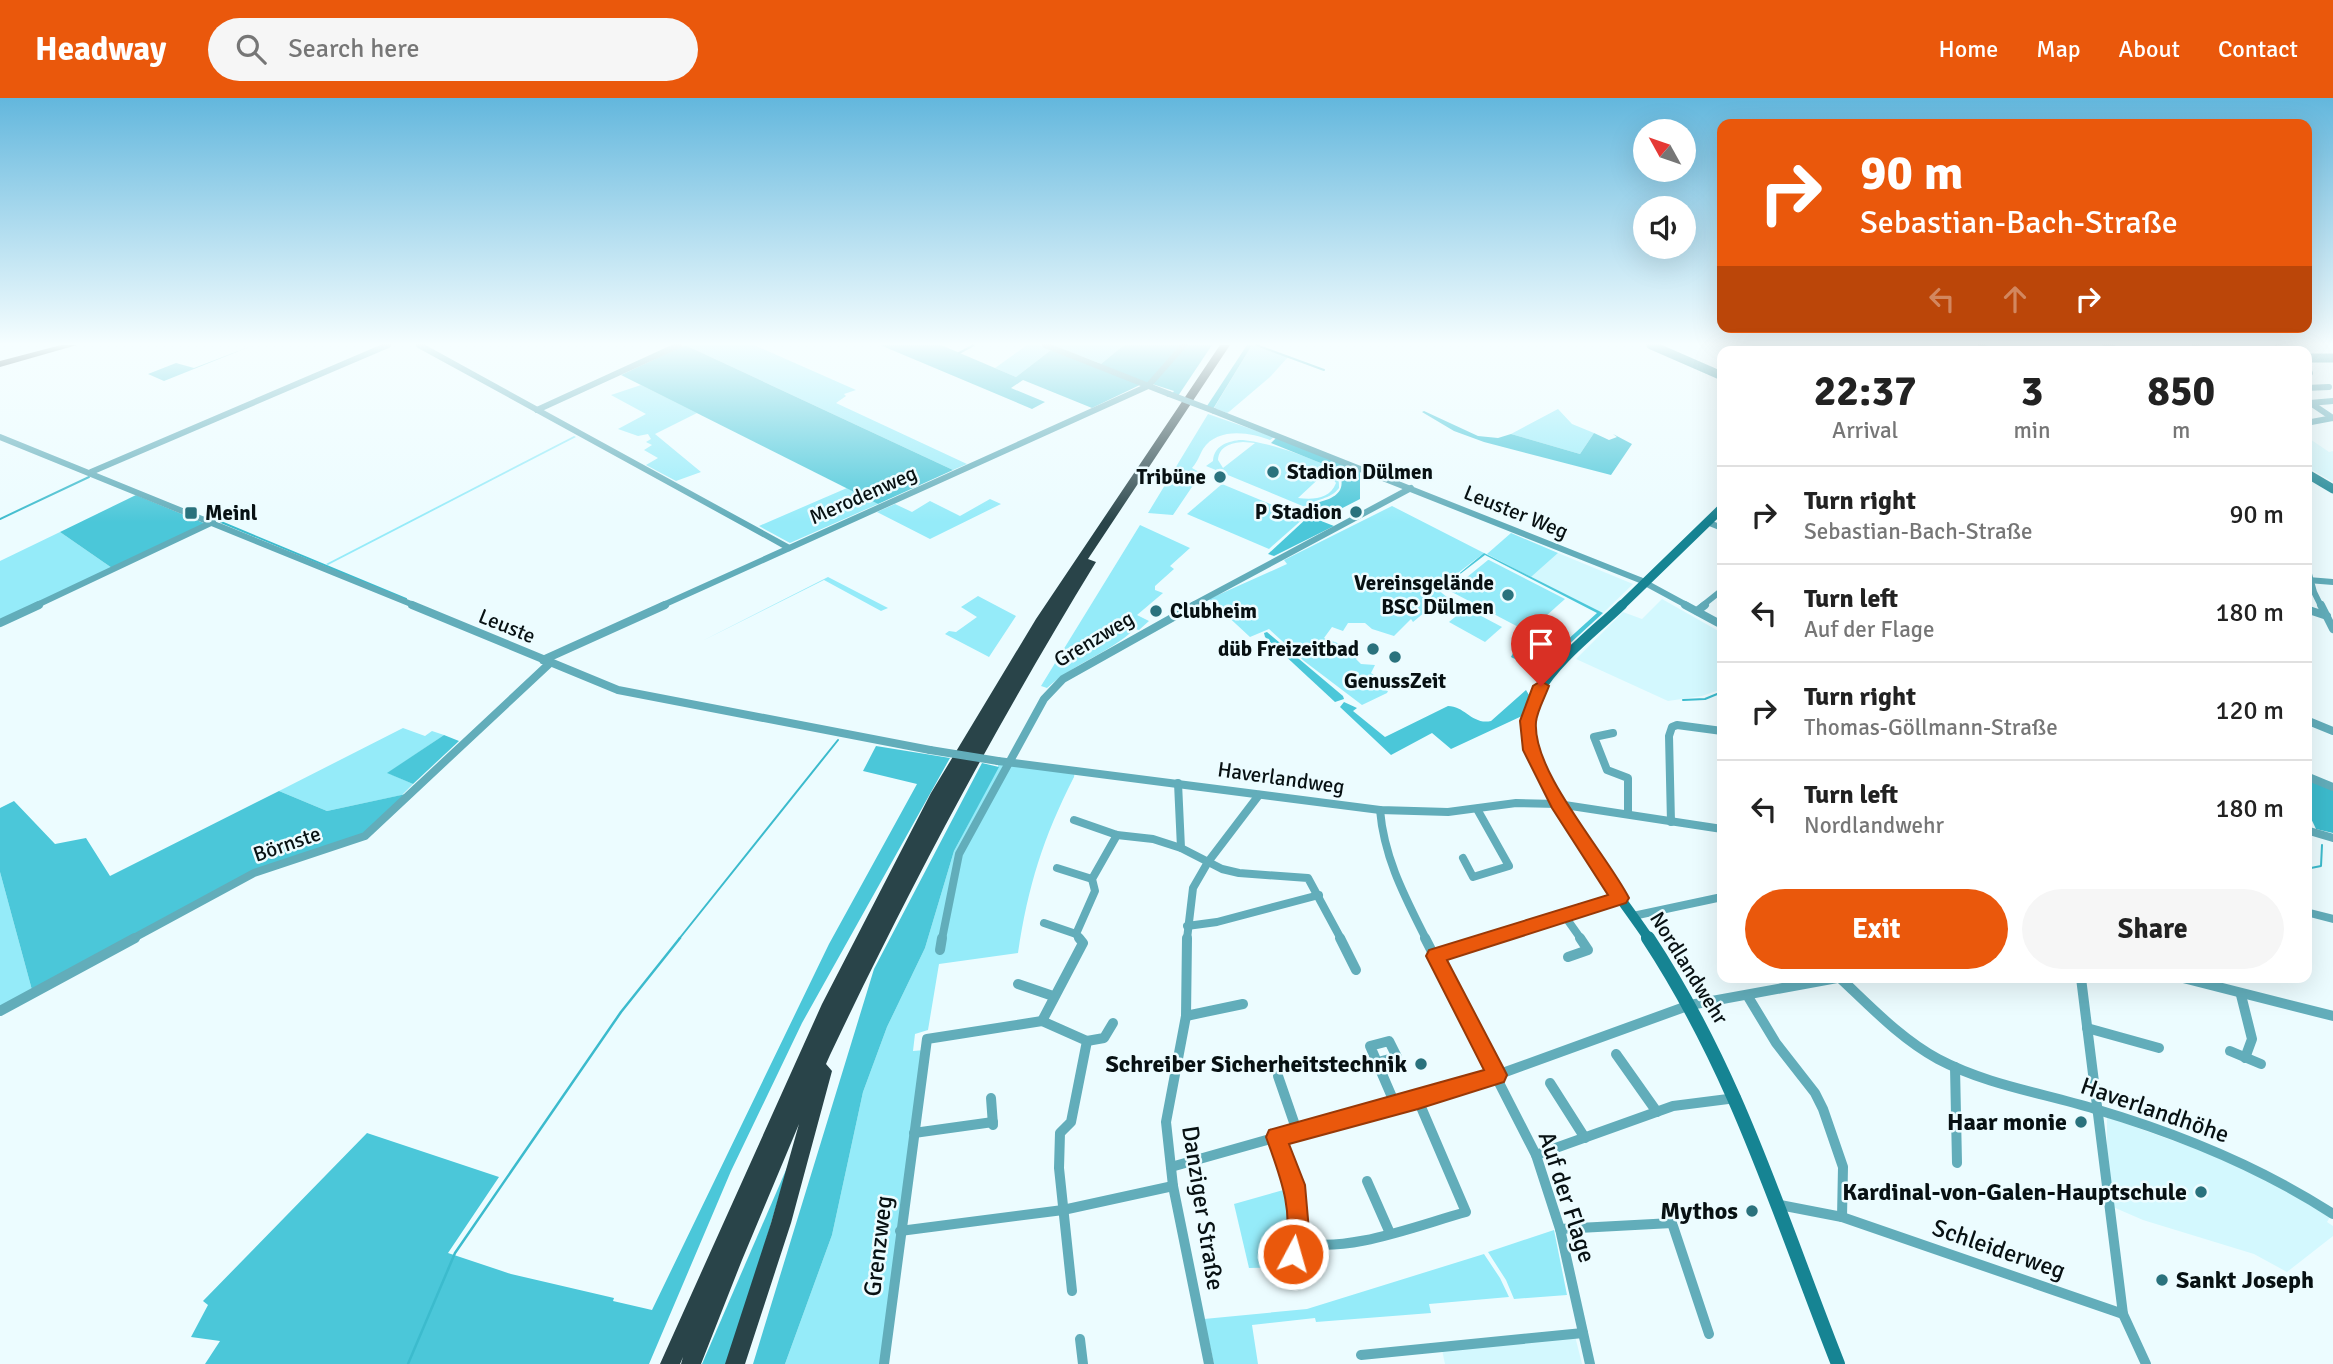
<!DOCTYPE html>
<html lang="en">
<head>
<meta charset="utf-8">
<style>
	body { margin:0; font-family:Signika,sans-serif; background:#f6f6f6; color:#222; height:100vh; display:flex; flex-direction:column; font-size:26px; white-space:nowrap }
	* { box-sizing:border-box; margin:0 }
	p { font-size:23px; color:#767676 }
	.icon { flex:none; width:38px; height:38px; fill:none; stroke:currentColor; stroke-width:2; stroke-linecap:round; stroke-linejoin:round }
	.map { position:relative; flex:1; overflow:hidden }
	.details { position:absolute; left:1717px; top:248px; width:595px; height:637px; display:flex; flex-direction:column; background:#fff; border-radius:14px; box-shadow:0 7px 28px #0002 }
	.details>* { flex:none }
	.guide { position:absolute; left:1717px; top:21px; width:595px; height:214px; border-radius:14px; box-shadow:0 7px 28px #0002; background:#ea580c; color:#fff; overflow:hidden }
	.needle { width:46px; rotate:310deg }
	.controls { position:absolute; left:1633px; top:21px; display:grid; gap:14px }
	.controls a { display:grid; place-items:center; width:63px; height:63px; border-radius:50%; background:#fff; box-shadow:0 7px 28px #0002; font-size:35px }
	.pin { position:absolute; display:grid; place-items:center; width:60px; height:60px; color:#fff; margin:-72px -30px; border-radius:50% 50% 50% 0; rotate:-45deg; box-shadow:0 0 7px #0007 }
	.pin .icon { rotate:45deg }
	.me { position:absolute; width:77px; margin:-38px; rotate:6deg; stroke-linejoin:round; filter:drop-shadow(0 0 5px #0008) }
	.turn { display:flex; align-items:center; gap:24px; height:147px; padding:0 28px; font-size:32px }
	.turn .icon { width:91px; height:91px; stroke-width:2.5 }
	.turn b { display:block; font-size:49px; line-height:60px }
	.lanes { display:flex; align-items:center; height:66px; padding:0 28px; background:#0003; justify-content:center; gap:35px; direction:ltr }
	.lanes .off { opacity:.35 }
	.eta { display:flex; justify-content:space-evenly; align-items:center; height:119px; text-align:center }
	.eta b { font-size:42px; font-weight:700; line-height:49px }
	.button { display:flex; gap:14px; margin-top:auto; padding:14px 28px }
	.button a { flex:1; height:80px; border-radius:42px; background:#ea580c; color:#fff; font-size:28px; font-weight:700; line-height:80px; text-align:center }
	.button a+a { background:#f6f6f6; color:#222 }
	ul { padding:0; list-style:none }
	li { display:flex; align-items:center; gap:21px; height:98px; padding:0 28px; border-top:2px solid #e0e0e0 }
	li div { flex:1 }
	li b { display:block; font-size:26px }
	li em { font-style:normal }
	header { display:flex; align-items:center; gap:42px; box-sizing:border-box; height:98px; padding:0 35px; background:#ea580c; color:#fff }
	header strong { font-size:33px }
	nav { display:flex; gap:38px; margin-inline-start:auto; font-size:24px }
	.search { width:490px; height:63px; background:#f6f6f6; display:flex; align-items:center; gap:18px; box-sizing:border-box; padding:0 24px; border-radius:38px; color:#767676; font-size:26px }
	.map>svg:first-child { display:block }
	.built { fill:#d3f8fe }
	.green { fill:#95ebf9; fill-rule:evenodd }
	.forest { fill:#4bc7d9 }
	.water { fill:#3cbbcd }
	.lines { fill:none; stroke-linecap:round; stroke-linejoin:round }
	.stream-far1 { stroke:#3cbbcd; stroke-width:2 }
	.stream { stroke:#3cbbcd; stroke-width:2.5 }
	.street-far2 { stroke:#62adba; stroke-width:6 }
	.street-far1 { stroke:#62adba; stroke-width:8 }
	.street { stroke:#62adba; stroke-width:10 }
	.secondary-far2 { stroke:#168493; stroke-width:9 }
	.secondary-far1 { stroke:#168493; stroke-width:10 }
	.secondary { stroke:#168493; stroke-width:14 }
	.highway { fill:#294449; fill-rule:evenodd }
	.street-bridge-far1 { stroke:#62adba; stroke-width:6 }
	.street-bridge { stroke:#62adba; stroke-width:8 }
	.route { fill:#ea580c; stroke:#983908; stroke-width:2 }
	.poi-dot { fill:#2a727d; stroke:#ecfcff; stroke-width:2.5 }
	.labels { text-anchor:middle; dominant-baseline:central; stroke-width:5; stroke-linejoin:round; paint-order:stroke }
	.poi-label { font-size:21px; font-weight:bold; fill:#081113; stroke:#ecfcff; text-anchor:end }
	.street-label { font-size:21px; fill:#081113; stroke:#ecfcff }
	.near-poi-label { font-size:24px; font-weight:bold; fill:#081113; stroke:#ecfcff; text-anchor:end }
	.near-street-label { font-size:24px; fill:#081113; stroke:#ecfcff }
</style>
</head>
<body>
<header>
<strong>Headway</strong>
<div class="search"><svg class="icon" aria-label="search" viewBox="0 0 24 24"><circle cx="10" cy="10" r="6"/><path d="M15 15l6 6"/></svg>Search here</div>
<nav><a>Home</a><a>Map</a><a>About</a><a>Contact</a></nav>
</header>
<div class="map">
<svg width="2333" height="1266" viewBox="0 0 2333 1266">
	<rect width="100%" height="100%" fill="#ecfcff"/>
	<g class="built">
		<path d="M1984,247H2096L2105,254H1994Z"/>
		<path d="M2114,247H2189L2198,254H2123Z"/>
		<path d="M2307,339L2329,354L2333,353V384L2307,369Z"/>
		<path d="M1558,455L1633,486L1603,515L1531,479Z"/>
		<path d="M1662,501L1722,535V591L1702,598L1668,603L1576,561L1623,514L1642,521Z"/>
		<path d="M2107,1019L2202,1053L2272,1084L2330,1119L2327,1124L2333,1128V1138L2287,1174L2254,1156L2143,1122L2113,1109L2107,1067Z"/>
		<path d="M1575,1238L1582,1266H1445L1442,1252Z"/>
	</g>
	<g class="green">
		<path d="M685,247H754L856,292L844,296L846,298L836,305L967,366L953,372Z"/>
		<path d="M1027,247H1038L1051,252L1016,279L995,270Z"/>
		<path d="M1053,247H1124L1101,266Z"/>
		<path d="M1252,247L1288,259L1270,279L1230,313L1227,315L1214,310Z"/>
		<path d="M641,287L697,315L655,336L701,374L676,383L646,367L658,360L644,352L652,347L646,344L651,341L648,336L638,338L618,331L646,316L611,297Z"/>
		<path d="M1558,311L1572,326L1594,335L1580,356L1511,336Z"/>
		<path d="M1208,316L1274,339L1270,342C1250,334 1217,329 1203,351C1199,358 1198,363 1192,370L1201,375L1192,373L1184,382L1194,386L1173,417L1148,415Z"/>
		<path d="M574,338L576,339L328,467L326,466Z"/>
		<path d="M1239,342C1257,341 1322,361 1334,374C1339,379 1339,384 1339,390C1330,402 1316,400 1305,409L1206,368L1213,363C1214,348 1226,344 1239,342ZM1243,344L1255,345L1223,370L1218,362C1219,348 1231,345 1243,344ZM1327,373L1336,385C1330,401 1313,402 1298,400Z"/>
		<path d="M1222,386L1304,420L1269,451L1187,416Z"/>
		<path d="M847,390L878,406L790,445L759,428Z"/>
		<path d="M990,401L1001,406L930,441L877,414L895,406L912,414L930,403L960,418Z"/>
		<path d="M1392,408L1484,455L1437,491L1448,500L1436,502L1437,504L1413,524L1411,521L1394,538L1372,531L1365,525H1348L1343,533L1332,529L1324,540L1340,546L1337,550L1358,558L1356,561L1361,566L1375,567L1371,575L1374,577V590L1388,593L1387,595L1362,607L1304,563L1269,531L1250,539L1209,501L1287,466L1284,462Z"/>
		<path d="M1140,427L1190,450L1170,468L1174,471L1155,488V492L1163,495L1137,517L1149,523L1139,532L1135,531C1109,555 1073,566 1047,590L1041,588Z"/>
		<path d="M60,434L112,470L0,523V463Z"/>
		<path d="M1511,435L1558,455L1531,479L1487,456Z"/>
		<path d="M1488,462H1489L1565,501L1528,534L1450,493Z"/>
		<path d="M828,479L888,510L881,513L824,482L702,543Z"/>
		<path d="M978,498L1016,518L989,559L945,536L949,533L956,534L977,519L961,509Z"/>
		<path d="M1466,510L1502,529L1485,544L1449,524Z"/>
		<path d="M403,630L425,638L432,633L444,637L388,675L413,686L402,697L327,713L279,693Z"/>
		<path d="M998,663L1075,673L1074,679C1043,740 1028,788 1018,855L939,866L928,932L915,936L913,953L925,952L884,1266H785L832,1137L863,994L887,929L925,850L954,753L998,669Z"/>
		<path d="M0,774L32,892L0,910Z"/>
		<path d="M1287,1091L1291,1169L1249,1170L1234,1106Z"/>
		<path d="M1554,1132L1567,1197L1514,1201L1506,1182L1488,1154Z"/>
		<path d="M1484,1156L1500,1180L1509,1199L1429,1206L1431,1215L1316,1224L1315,1220L1252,1227L1258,1266H1214L1204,1221L1307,1211Z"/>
	</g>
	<g class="forest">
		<path d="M254,247L164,283L148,276L176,265L194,270Z"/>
		<path d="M685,247L953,372L878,406L621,277Z"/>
		<path d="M880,247H941L1016,279L1051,252L1101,266L1124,247H1212L1178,298L1172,296L1174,293L1146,284L1092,310L1023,282L1011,290L1045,304L1032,311Z"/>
		<path d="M1247,247H1252L1213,311L1207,308Z"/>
		<path d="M1424,313L1478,338L1498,340L1511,336L1580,356L1594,335L1609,342L1617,339L1613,336L1632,346L1611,377L1484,344L1454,333L1422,314Z"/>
		<path d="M1276,340L1360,373V401L1323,420L1309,416L1319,407L1315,405C1329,402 1345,397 1341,380L1328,368L1271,345Z"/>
		<path d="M136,397L206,426L112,470L60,434Z"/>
		<path d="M1311,419L1334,428L1274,458L1268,456L1307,420Z"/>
		<path d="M1484,455L1603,515L1541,572L1526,567L1530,564L1535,566L1538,562L1534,560L1525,566L1511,559L1513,555L1526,562L1533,556L1544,563L1597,515L1485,457L1438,493Z"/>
		<path d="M1267,534L1343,598L1344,601L1335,604L1265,539L1264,535Z"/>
		<path d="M1526,592L1529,597L1522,618L1451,651L1432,635L1391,657L1340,609L1344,604L1357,610L1353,613L1385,639L1448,608C1465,608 1472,627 1491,623Z"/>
		<path d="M444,637L459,643L413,686L387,675Z"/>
		<path d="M876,648L950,660L802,925L731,1073L649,1266H205L220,1243L191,1239L208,1207L203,1203L367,1035L499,1079L448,1155L511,1176L614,1200L613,1203L652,1212L829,846L917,686L863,673Z"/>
		<path d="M982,665L999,669L954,753L925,850L887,929L863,994L832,1137L785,1266H753L874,871Z"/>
		<path d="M279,693L327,713L406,696L363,736L254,772L32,892L0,774V710L14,703L55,746L86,740L110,778Z"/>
		<path d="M789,1065L729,1266H702Z"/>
	</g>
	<path class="water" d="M2308,682L2333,692V735L2316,731L2307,712Z"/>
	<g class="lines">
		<g class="stream-far1">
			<path d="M1256,247L1324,272"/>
			<path d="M959,255L974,247"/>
			<path d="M0,421L89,379"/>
			<path d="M221,424L406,501"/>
			<path d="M1683,602L1705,601L1722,594"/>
			<path d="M2306,771L2321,768L2322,747"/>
			<path d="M679,841L838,642"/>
		</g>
		<path class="stream" d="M408,1266L455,1155L621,914L680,840"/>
		<g class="street-far2">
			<path d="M419,247L789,450"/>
			<path d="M1045,247L1169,296"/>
			<path d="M1981,247L1991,254"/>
			<path d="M2195,247L2204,254"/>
			<path d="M2278,247L2285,254"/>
			<path d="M2306,275H2310"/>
			<path d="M2306,290L2329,289"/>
			<path d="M2306,302L2333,320"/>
			<path d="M2310,305L2333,303"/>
			<path d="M537,312L679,247"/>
			<path d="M1214,313L1640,482L1688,508"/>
			<path d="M2306,325L2333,320"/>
			<path d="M0,339L416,508"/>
			<path d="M91,374L388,247"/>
			<path d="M2306,408L2308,376"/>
			<path d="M1707,424L1722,430"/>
			<path d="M2306,465L2314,494L2321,508"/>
			<path d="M2308,482L2333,484"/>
			<path d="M35,508L213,424"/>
			<path d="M661,508L1148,288L1184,247"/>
			<path d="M1191,508L1411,390"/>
			<path d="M1702,508L1722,492"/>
		</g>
		<g class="street-far1">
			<path d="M412,507L618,592L930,652"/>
			<path d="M1685,507L1722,527"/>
			<path d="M2321,507L2333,531"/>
			<path d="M2306,511L2327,518"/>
			<path d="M1697,513L1705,507"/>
			<path d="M0,525L39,507"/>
			<path d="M543,562L665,507"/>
			<path d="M2306,622L2333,633"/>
			<path d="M1613,635L1594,639L1607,672L1628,680V716"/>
			<path d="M998,663L1380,712L1448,714L1516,705L1558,706L1722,731"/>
			<path d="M2306,678L2333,689"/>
			<path d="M1178,685L1181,750L1222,771L1239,775L1308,780L1341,841"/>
			<path d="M1380,712C1384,760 1405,799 1426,841"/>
			<path d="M1074,722L1117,737L1153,741L1181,750"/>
			<path d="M1671,724L1669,638L1672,629L1677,627L1722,633"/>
			<path d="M2306,732L2333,740"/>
			<path d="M1463,760L1473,779L1509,768L1477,711"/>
			<path d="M1057,770L1092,781"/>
			<path d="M2306,814L2333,821"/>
			<path d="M1564,817L1581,841"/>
			<path d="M1633,818L1722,799"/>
			<path d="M1044,825L1076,836"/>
			<path d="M1187,828L1217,824L1319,797"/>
			<path d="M132,841L254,775L365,738L550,565"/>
			<path d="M942,841L959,756L1044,601L1063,581L1195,507"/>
			<path d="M1080,841L1076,836L1095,793L1092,781L1117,737"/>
			<path d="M1187,841L1193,790L1208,764L1259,697"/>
			<path d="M1488,841L1620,800"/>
		</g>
		<g class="street">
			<path d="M1187,840L1186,918L1166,1024L1173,1088L1209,1266"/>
			<path d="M1340,840L1356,872"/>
			<path d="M1425,840L1536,1057L1560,1131L1590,1266"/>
			<path d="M940,852L942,840"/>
			<path d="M1435,858L1493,840"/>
			<path d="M1568,859L1588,852L1580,840"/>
			<path d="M1840,880C1871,909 1901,941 1938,961C1987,987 2043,995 2095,1011C2180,1036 2259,1068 2333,1116"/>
			<path d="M2081,880L2123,1216L2146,1266"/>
			<path d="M2183,880L2333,918"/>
			<path d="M1018,886L1053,898"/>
			<path d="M1747,897L1776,945L1815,995L1823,1011L1843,1069L1842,1119"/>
			<path d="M2241,897L2252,941L2245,960"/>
			<path d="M0,913L135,840"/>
			<path d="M1186,918L1243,906"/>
			<path d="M2087,930L2159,950"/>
			<path d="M1087,943L1104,940L1113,925"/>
			<path d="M2230,953L2261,966"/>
			<path d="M1616,956L1657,1014"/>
			<path d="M1378,964L1397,959L1389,943L1370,948L1395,1006"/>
			<path d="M1955,969L1957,1065"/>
			<path d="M1278,978L1297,1033"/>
			<path d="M1550,985L1585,1040"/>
			<path d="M991,1000L993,1027"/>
			<path d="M914,1035L993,1024"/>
			<path d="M1276,1039L1295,1087L1299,1144C1347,1156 1418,1127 1466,1114L1418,1002"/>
			<path d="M1536,1057L1673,1008L1736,1000"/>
			<path d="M1171,1069L1497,977L1690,907L1837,880"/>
			<path d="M1367,1083L1389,1133"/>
			<path d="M1780,1107L1842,1119L2123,1216"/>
			<path d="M1560,1131L1672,1125L1709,1236"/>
			<path d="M900,1133L1063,1112L1173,1088"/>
			<path d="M1298,1187L1293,1156L1299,1144"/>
			<path d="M1072,1193L1059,1070L1060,1035L1071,1024L1087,943L1042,923L1083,845L1079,840"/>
			<path d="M1080,1241L1083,1266"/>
			<path d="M1361,1257L1583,1235"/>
			<path d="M884,1266L927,941L1042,923"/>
		</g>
		<g class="secondary-far2">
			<path d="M1651,247L1722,278"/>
			<path d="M2107,247L2116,254"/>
			<path d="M2306,260H2333"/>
			<path d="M2306,375L2333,391"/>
			<path d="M1621,508L1722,410"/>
		</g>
		<path class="secondary-far1" d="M1622,507C1596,532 1555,563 1538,595C1529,610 1527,629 1531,646C1545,705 1614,789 1649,841"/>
		<path class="secondary" d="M1648,840C1737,975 1779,1117 1838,1266"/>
		<g class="highway">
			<path d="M61,247H77L0,269V263Z"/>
			<path d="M1220,247H1230L1088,461L1096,464C997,626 911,786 830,957L826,966L832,973L791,1125L745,1266H725L771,1125L799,1026L742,1162L701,1266H681L683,1259L680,1266H660L822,906L931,695L1036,521Z"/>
		</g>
		<path class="street-bridge-far1" d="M1169,296L1214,313"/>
		<path class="street-bridge" d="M930,652L998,663"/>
	</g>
	<linearGradient id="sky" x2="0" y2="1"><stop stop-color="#63b7dd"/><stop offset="0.58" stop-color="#f6feff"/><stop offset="1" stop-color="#f6feff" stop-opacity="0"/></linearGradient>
	<rect width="2333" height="424" fill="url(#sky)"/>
	<path class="route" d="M1541,583L1549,588C1545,599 1537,613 1536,624C1532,674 1606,755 1629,800L1626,805L1447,862L1504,971L1507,977L1504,984L1418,1011L1289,1046L1305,1087L1310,1144L1301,1164L1293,1167L1285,1164L1282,1156C1297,1119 1279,1075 1266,1039L1269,1032L1484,972L1426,858L1429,852L1608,797L1552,710L1523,652L1520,623L1533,588Z"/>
	<g class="poi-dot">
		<circle cx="1273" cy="374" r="7"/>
		<circle cx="1220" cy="379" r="7"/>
		<circle cx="1356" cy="414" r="7"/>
		<rect x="184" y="408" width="14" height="14" rx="3.5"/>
		<circle cx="1508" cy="497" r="7"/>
		<circle cx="1156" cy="513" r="7"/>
		<circle cx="1373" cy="551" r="7"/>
		<circle cx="1395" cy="559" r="7"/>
		<circle cx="1421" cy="966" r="7"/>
		<circle cx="2081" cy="1024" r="7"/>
		<circle cx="2201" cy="1094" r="7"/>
		<circle cx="1752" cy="1113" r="7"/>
		<circle cx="2162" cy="1182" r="7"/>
	</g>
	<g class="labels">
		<g class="poi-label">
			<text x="1287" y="374" text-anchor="start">Stadion Dülmen</text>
			<text x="1206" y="379">Tribüne</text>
			<text x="1342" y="414">P Stadion</text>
			<text x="205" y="415" text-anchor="start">Meinl</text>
			<text x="1494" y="485">Vereinsgelände<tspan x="1494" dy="24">BSC Dülmen</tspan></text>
			<text x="1170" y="513" text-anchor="start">Clubheim</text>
			<text x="1359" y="551">düb Freizeitbad</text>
			<text x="1395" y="583" text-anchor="middle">GenussZeit</text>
		</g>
		<g class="street-label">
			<text transform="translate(863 397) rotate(-24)">Merodenweg</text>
			<text transform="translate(1516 414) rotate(22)">Leuster Weg</text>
			<text transform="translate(507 528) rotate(22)">Leuste</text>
			<text transform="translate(1094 541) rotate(-31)">Grenzweg</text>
			<text transform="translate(1281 680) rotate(8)">Haverlandweg</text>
			<text transform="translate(287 746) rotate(-19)">Börnste</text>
			<text transform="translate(1689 870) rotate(58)">Nordlandwehr</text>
		</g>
		<g class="near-poi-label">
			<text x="1407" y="966">Schreiber Sicherheitstechnik</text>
			<text x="2067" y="1024">Haar monie</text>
			<text x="2187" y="1094">Kardinal-von-Galen-Hauptschule</text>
			<text x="1738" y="1113">Mythos</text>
			<text x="2176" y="1182" text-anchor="start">Sankt Joseph</text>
		</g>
		<g class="near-street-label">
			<text transform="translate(2155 1012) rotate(19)">Haverlandhöhe</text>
			<text transform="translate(1567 1099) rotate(72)">Auf der Flage</text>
			<text transform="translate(1203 1110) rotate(81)">Danziger Straße</text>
			<text transform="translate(878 1148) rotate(-83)">Grenzweg</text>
			<text transform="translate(1999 1151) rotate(19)">Schleiderweg</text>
		</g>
	</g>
</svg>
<div class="controls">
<a><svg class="needle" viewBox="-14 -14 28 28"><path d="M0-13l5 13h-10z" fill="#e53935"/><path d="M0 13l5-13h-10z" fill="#767676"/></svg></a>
<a><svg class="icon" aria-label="sound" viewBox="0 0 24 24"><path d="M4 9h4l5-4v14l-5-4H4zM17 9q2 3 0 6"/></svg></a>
</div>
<div class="pin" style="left:1541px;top:588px;background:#d93025"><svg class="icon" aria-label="arrive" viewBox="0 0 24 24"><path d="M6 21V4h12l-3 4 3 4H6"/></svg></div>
<svg class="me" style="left:1293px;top:1156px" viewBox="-20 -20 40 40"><circle r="17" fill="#ea580c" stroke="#fff" stroke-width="3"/><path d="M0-11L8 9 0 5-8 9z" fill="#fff"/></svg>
<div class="guide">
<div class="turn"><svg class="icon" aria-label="right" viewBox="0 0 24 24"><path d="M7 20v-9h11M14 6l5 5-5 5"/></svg><div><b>90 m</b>Sebastian-Bach-Straße</div></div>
<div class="lanes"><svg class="icon off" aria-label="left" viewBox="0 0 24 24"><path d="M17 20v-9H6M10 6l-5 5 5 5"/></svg><svg class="icon off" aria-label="ahead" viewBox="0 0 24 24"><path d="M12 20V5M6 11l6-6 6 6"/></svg><svg class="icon" aria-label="right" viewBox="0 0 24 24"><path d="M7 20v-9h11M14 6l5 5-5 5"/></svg></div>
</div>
<section class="details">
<div class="eta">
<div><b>22:37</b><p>Arrival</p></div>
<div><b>3</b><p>min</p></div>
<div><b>850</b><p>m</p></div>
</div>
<ul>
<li><svg class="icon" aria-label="right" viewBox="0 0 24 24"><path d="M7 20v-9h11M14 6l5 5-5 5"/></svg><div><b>Turn right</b><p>Sebastian-Bach-Straße</p></div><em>90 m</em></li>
<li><svg class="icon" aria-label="left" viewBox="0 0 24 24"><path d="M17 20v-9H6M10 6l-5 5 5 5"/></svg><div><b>Turn left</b><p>Auf der Flage</p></div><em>180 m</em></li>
<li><svg class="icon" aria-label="right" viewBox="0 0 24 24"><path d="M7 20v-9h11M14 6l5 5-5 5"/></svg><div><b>Turn right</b><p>Thomas-Göllmann-Straße</p></div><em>120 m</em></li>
<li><svg class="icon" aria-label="left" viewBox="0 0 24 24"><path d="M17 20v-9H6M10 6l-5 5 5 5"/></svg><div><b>Turn left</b><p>Nordlandwehr</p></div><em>180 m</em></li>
</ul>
<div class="button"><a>Exit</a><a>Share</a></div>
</section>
</div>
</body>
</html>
